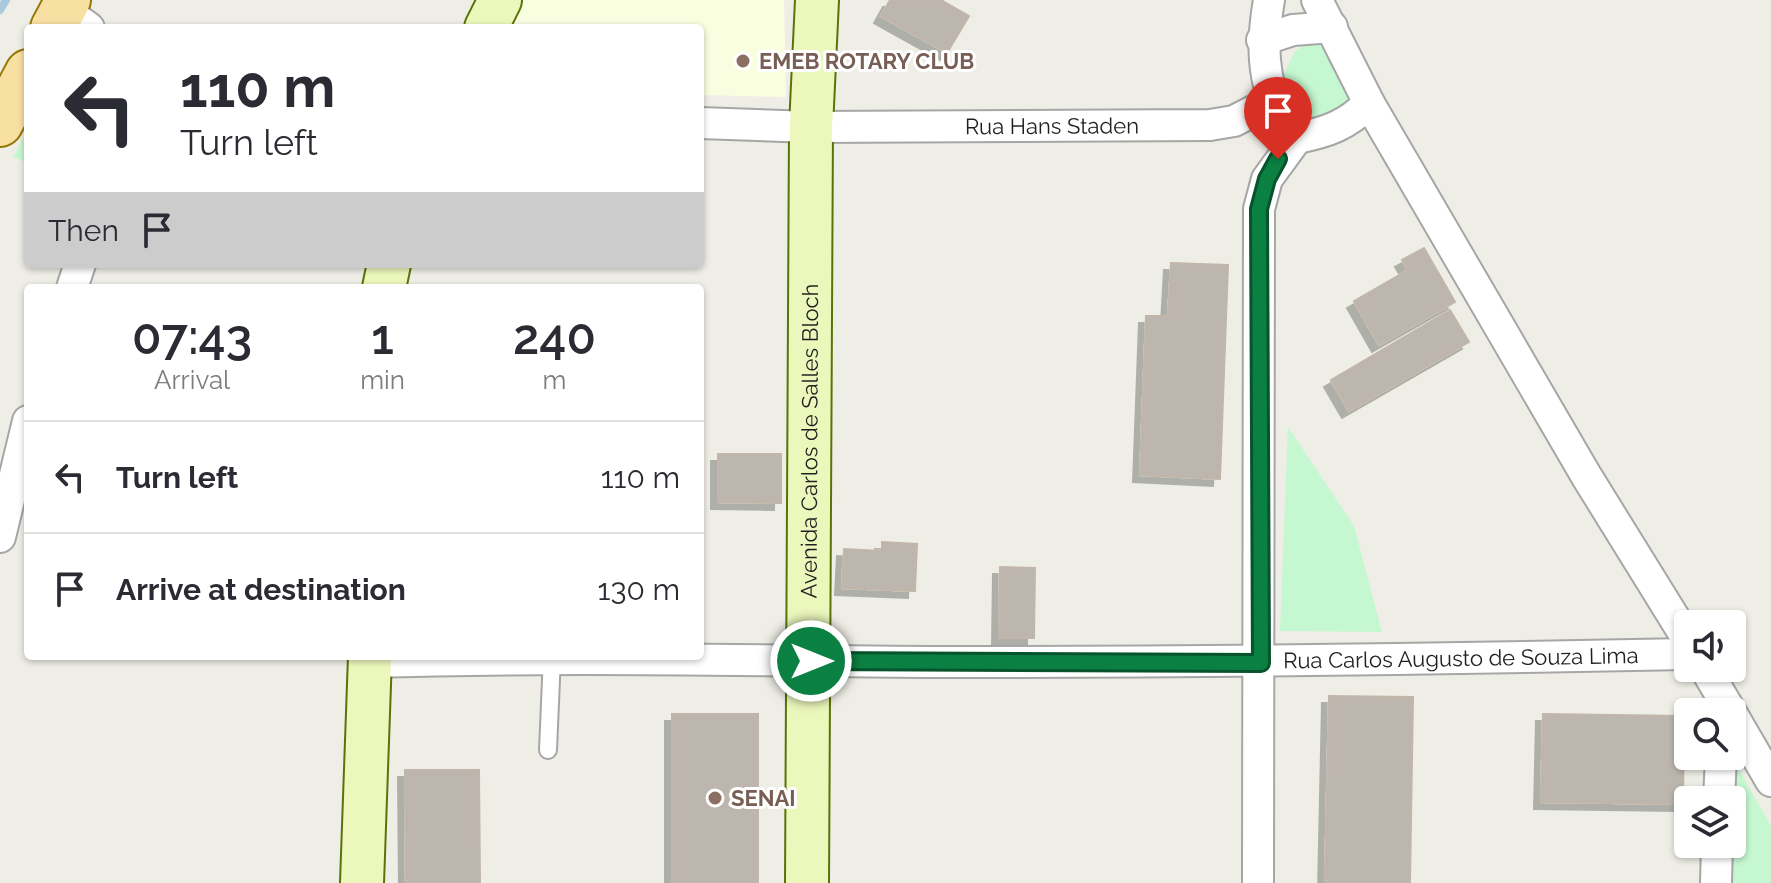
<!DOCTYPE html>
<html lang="en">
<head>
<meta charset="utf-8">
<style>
	body { margin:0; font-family:Raleway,sans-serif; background:#f7f7f7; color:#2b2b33; height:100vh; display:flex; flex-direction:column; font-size:30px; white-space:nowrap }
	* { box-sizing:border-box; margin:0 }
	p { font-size:26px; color:#7c7c81 }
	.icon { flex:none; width:44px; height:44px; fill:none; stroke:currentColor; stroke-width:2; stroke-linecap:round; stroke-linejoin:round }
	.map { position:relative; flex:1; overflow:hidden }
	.sheet { position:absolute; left:24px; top:284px; width:680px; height:376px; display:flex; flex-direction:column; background:#fff; border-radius:8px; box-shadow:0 2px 6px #0004 }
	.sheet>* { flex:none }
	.banner { position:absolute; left:24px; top:24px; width:680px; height:244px; border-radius:8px; box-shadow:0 2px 6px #0004; background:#fff; color:#2b2b33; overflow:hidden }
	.fabs { position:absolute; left:1674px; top:610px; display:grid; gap:16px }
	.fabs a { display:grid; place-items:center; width:72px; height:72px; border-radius:8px; background:#fff; box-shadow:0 2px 6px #0004; font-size:40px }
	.pin { position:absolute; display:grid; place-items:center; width:68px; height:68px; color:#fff; margin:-82px -34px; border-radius:50% 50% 50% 0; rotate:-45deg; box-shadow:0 0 8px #0007 }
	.pin .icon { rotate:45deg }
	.me { position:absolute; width:88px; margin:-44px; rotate:90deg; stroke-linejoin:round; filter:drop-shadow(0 0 6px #0008) }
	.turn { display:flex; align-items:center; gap:28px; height:168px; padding:0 24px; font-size:36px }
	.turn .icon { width:104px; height:104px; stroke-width:2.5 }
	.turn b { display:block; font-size:56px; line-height:68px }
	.then { display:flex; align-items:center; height:76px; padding:0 24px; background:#0003; gap:16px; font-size:30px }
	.eta { display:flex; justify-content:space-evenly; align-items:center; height:136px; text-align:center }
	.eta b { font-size:48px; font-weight:600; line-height:56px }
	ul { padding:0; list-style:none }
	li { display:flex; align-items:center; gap:24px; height:112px; padding:0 24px; border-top:2px solid #e1e1e2 }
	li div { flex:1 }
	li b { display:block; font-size:30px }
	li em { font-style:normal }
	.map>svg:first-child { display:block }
	.education { fill:#fafee1 }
	.park { fill:#c5f7d0 }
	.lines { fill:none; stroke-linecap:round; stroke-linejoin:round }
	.stream { stroke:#a8c9db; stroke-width:8 }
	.building { fill:#bcb6af; stroke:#c1b6a9; stroke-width:2; filter:url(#shadow) }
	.lane-casing { stroke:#a6a6a6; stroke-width:20 }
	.street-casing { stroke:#a6a6a6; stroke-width:34 }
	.secondary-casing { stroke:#597309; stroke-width:46 }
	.primary-casing { stroke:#947806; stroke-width:48 }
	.lane { stroke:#fff; stroke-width:16 }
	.street { stroke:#fff; stroke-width:30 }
	.secondary { stroke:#ecf7bc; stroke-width:42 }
	.primary { stroke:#f8dfa2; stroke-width:44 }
	.route-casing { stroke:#07532c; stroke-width:20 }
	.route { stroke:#0b8043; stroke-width:14 }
	.education-dot { fill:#8d6e63; stroke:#fff; stroke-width:3 }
	.labels { text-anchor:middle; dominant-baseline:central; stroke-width:6; stroke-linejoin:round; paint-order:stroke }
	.education-label { font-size:22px; font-weight:bold; fill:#785e54; stroke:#fff; text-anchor:start }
	.street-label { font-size:22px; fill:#1f1f1f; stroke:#fff }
</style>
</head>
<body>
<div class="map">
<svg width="1771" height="883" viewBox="0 0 1771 883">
	<defs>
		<filter id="shadow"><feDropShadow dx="-7" dy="7" stdDeviation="0" flood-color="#0004"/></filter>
	</defs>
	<rect width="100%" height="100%" fill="#efeee6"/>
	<path class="education" d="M521,0H784L786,97L700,95V28H508Z"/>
	<g class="park">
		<path d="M1314,38L1325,47L1353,102L1322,118L1298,119L1280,82L1295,51Z"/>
		<path d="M28,130V163L13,157Z"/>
		<path d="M1288,427L1354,526L1382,632L1280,631Z"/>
		<path d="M1734,761L1771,826V883H1732Z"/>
	</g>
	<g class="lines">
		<path class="stream" d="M0,10L6,0"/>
	</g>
	<g class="building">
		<path d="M890,0H941L969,16L947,53L881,16Z"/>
		<path d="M1424,248L1455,302L1379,345L1354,301L1408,270L1402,260Z"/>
		<path d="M1171,263L1228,265L1220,479L1140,475L1146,316H1168Z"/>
		<path d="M1450,310L1469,342L1349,411L1331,380Z"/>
		<path d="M718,454H781V503L718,502Z"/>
		<path d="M882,542L917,544L915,591L842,588L844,549L882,551Z"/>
		<path d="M1000,567L1035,568L1034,638H999Z"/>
		<path d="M1329,696L1413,697L1410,883H1325Z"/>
		<rect x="672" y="714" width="86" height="169"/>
		<path d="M1543,714L1684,716L1683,804L1541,802Z"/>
		<path d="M405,770H479L480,883H406Z"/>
	</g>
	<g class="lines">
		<g class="lane-casing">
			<path id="lane" d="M548,750L552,656"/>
		</g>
		<g class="street-casing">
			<g id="street">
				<path d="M1269,0C1262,40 1261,81 1282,117"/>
				<path d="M1317,0L1369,103L1587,477L1688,640"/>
				<path d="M63,9L89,28"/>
				<path d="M1262,40L1293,30L1332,27"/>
				<path id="s1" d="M700,123L811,127L1210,125L1234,121L1273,101"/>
				<path d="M1297,138C1328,132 1347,125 1369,103"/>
				<path d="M72,288L80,264"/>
				<path d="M0,537L28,421"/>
				<path id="s2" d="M369,662C566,656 762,661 959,662C1202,662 1445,659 1688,654"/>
				<path d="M1705,668L1731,712"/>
				<path d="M1732,714L1771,781"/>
				<path d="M1719,800L1721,756"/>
				<path d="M1258,883L1259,209L1267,179L1297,138"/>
				<path d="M1716,883L1717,844"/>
			</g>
		</g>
		<g class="secondary-casing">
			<g id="secondary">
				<path d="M486,28L500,0"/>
				<path d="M384,288L389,264"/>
				<path d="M362,883L370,656"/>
				<path id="s3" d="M807,883L811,127L817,0"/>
			</g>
		</g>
		<g class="primary-casing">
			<g id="primary">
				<path d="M53,28L68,0"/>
				<path d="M0,124L28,72"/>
			</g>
		</g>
		<use href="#lane" class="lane"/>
		<use href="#street" class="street"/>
		<use href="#secondary" class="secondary"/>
		<use href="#primary" class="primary"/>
	</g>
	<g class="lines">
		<g class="route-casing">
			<path id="route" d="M811,661L1261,663L1259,209L1267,179L1278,159"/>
		</g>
		<use href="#route" class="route"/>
	</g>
	<g class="education-dot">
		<circle cx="743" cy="61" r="8"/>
		<circle cx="715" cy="798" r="8"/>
	</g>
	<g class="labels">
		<g class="education-label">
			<text x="759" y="61">EMEB ROTARY CLUB</text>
			<text x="731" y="798">SENAI</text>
		</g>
		<g class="street-label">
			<text stroke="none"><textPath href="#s1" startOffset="352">Rua Hans Staden</textPath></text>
			<text stroke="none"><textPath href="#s3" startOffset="442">Avenida Carlos de Salles Bloch</textPath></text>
			<text stroke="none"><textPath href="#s2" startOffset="1092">Rua Carlos Augusto de Souza Lima</textPath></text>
		</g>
	</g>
</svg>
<div class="fabs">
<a><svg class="icon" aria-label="sound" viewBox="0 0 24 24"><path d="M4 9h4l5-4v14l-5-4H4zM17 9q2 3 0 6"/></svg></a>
<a><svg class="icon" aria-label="search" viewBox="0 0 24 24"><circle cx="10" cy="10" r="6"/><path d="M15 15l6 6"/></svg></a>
<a><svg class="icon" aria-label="layers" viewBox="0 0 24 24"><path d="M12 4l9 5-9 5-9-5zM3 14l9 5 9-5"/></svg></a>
</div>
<div class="pin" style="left:1278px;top:159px;background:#d93025"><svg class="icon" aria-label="arrive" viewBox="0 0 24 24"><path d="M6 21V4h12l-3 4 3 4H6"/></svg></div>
<svg class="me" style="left:811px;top:661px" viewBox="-20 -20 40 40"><circle r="17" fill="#0b8043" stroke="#fff" stroke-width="3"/><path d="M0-11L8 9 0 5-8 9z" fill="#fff"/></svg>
<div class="banner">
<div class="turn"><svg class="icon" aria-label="left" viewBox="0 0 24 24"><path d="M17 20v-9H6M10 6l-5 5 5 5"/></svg><div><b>110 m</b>Turn left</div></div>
<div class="then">Then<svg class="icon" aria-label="arrive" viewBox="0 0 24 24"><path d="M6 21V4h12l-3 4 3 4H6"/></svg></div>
</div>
<section class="sheet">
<div class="eta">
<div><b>07:43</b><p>Arrival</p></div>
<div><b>1</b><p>min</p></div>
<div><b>240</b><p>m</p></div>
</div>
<ul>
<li><svg class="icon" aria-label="left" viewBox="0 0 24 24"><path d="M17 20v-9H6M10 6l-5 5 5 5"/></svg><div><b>Turn left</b></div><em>110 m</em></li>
<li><svg class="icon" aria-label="arrive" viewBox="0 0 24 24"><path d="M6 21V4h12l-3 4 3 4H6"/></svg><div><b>Arrive at destination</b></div><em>130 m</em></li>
</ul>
</section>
</div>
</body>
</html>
